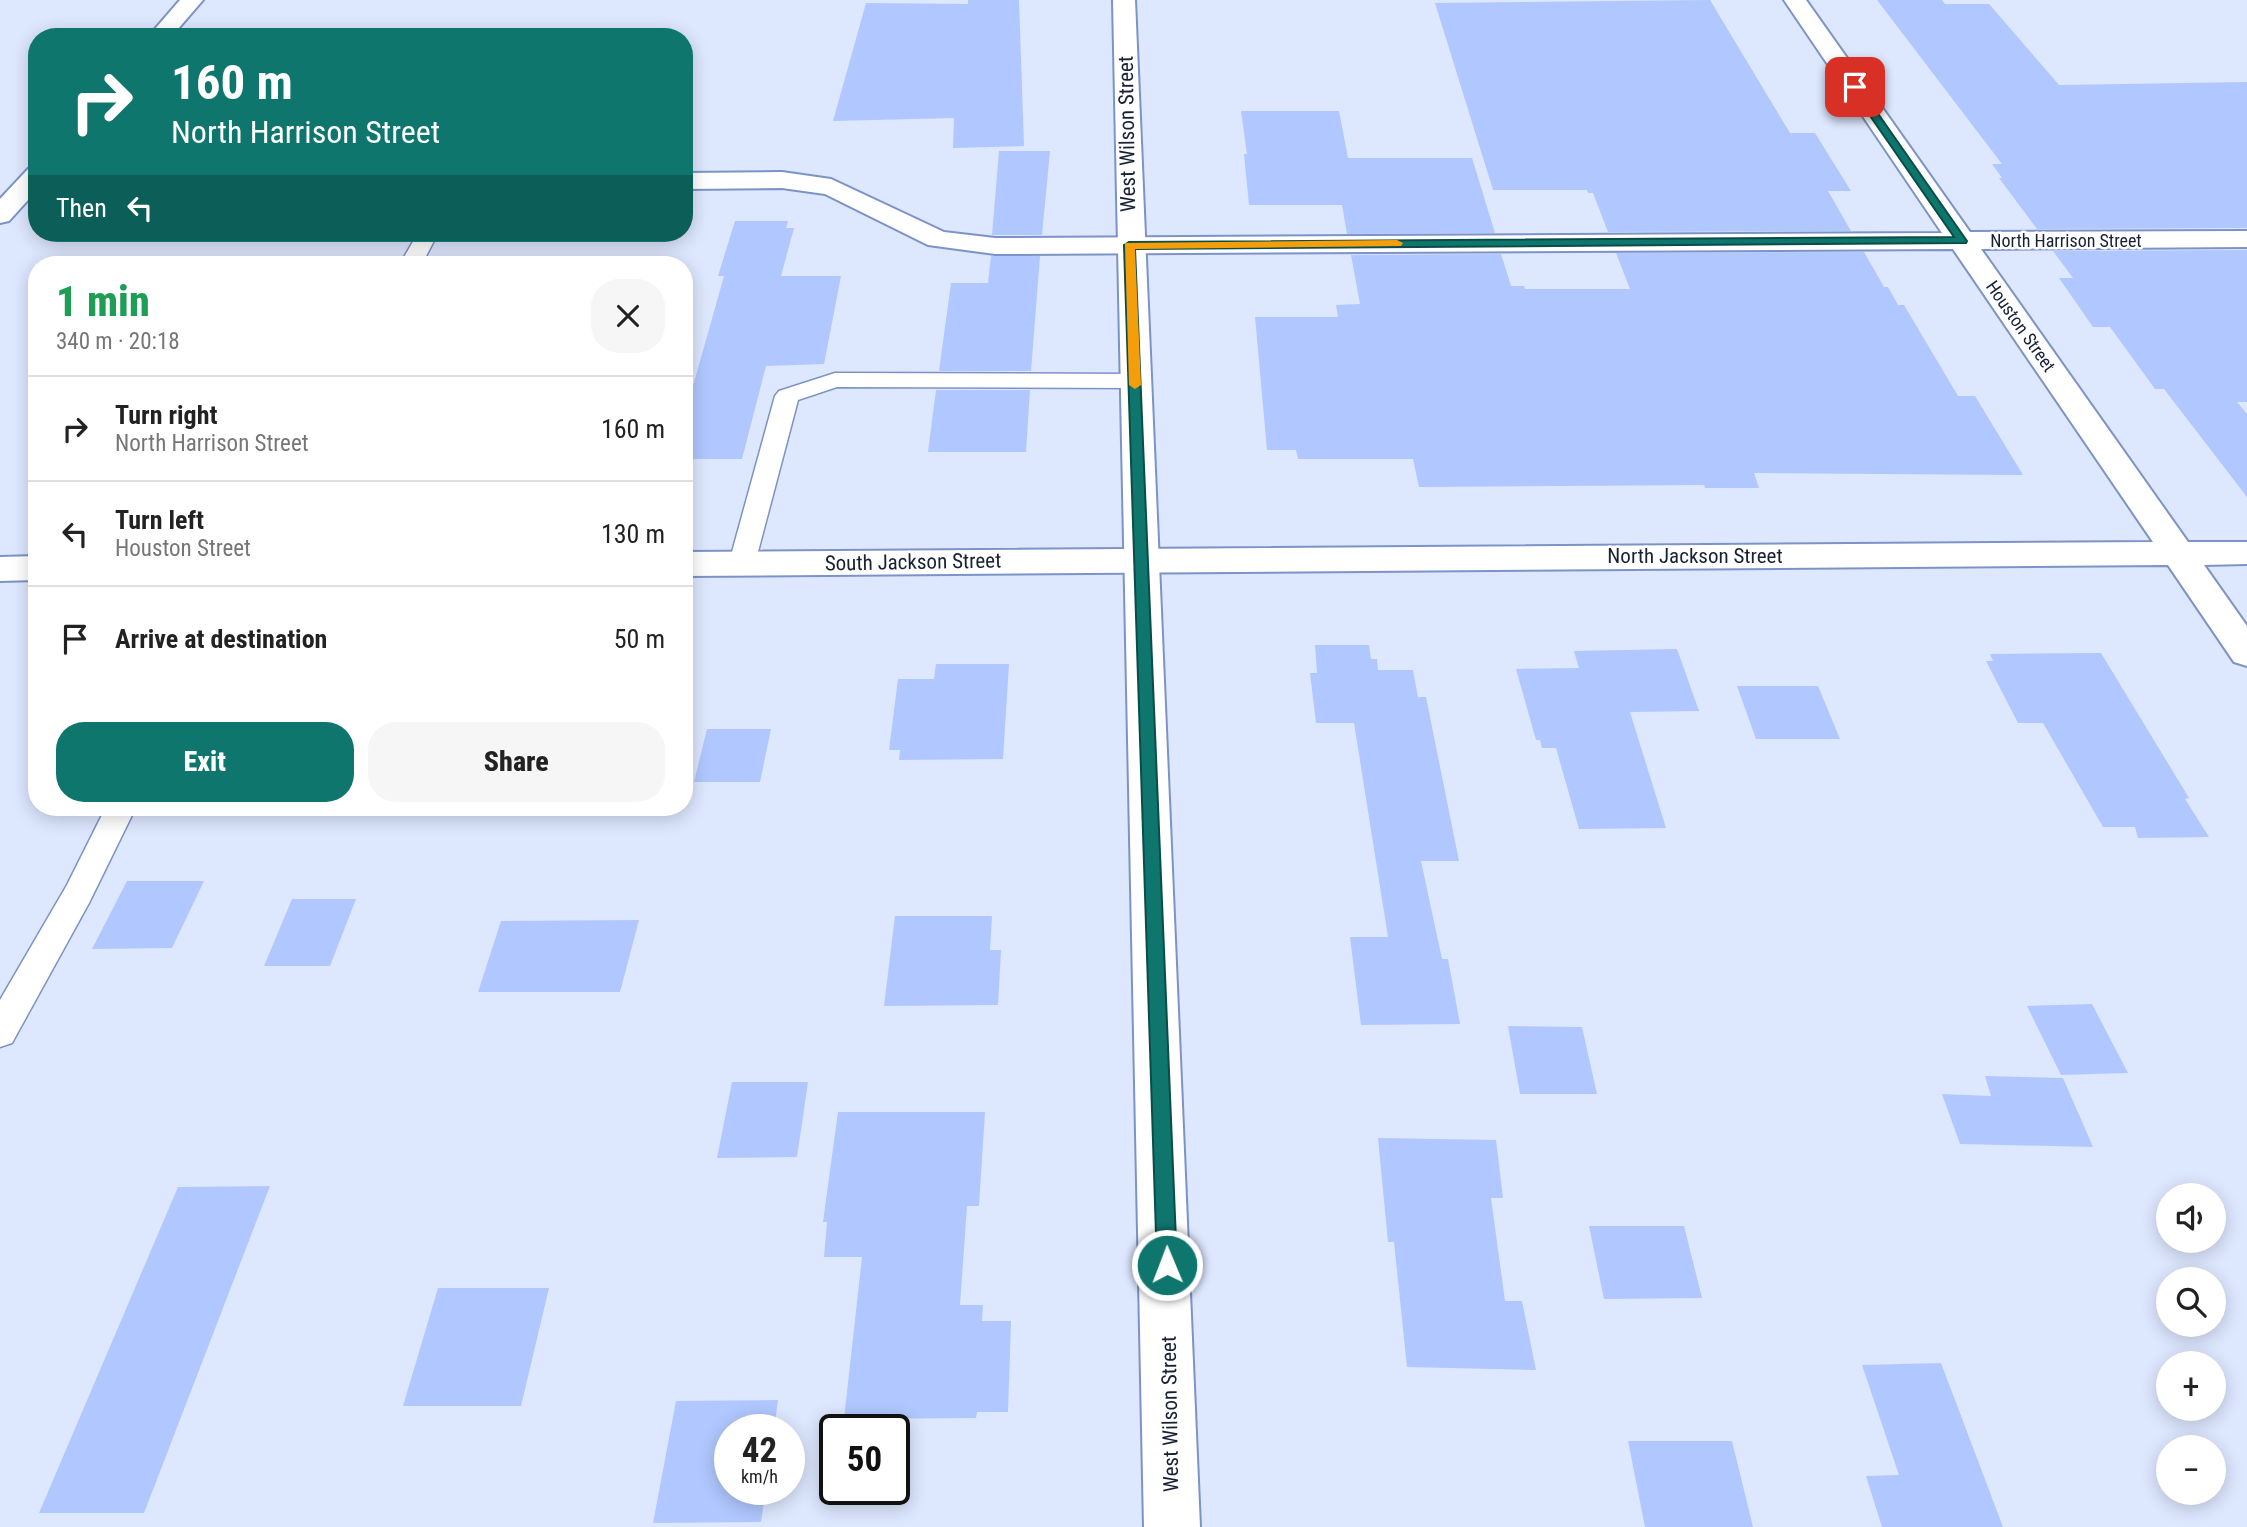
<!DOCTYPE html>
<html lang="en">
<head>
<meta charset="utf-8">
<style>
	body { margin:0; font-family:"Roboto Condensed",sans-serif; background:#f6f6f6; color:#222; height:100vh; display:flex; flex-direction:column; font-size:26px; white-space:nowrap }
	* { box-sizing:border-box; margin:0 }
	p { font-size:23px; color:#767676 }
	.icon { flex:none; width:38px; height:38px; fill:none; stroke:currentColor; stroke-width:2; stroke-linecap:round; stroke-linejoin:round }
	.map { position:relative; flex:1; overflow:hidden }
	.details { position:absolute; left:28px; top:256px; width:665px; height:560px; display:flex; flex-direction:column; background:#fff; border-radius:28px; box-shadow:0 4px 18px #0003 }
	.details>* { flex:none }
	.guide { position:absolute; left:28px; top:28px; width:665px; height:214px; border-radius:28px; box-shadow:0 4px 18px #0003; background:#0f766e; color:#fff; overflow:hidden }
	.controls { position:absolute; left:2156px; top:1183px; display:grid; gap:14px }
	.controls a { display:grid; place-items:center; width:70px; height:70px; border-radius:50%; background:#fff; box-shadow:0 4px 18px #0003; font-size:35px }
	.speed { position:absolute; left:714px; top:1414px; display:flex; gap:14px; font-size:35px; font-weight:700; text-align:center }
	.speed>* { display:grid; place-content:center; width:91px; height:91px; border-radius:50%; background:#fff; box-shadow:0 4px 18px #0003; line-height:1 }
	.speed small { font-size:18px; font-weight:400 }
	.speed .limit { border:4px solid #111; border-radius:10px; background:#fff; color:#111 }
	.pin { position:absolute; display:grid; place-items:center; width:60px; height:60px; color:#fff; margin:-30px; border-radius:14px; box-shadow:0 4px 10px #0006 }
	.me { position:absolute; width:77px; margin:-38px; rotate:359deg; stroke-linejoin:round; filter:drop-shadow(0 0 5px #0008) }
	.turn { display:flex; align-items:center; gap:24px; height:147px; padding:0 28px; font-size:32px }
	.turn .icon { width:91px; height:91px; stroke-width:2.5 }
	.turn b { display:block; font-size:49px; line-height:60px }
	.then { display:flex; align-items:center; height:66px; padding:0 28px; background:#0003; gap:14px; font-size:26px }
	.round { display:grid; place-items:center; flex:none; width:74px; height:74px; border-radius:28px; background:#f6f6f6 }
	.summary { display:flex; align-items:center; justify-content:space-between; height:119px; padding:0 28px }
	h1 { font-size:42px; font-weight:800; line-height:52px; color:#1e9e55 }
	.action { display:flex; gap:14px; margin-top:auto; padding:14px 28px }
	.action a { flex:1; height:80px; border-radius:28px; background:#0f766e; color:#fff; font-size:28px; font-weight:800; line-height:80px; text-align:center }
	.action a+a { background:#f6f6f6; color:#222 }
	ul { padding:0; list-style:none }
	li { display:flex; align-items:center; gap:21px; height:105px; padding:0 28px; border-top:2px solid #e0e0e0 }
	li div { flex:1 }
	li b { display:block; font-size:26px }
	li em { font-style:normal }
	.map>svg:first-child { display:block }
	.building { fill:#b0c8ff }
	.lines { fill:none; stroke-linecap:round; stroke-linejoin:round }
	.lane-casing { stroke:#7d93c7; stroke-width:3 }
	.street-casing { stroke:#7d93c7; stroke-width:4 }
	.secondary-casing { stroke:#7d93c7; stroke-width:4 }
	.lane { fill:#fff; fill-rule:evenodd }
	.street { fill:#fff; fill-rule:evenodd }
	.secondary { fill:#fff; fill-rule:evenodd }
	.route { fill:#0f766e; stroke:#0a4d48; stroke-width:2 }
	.slow { fill:#f59e0b }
	.labels { text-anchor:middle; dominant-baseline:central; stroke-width:5; stroke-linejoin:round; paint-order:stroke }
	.far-street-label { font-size:18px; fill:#182034; stroke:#fff }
	.street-label { font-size:21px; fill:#182034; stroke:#fff }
</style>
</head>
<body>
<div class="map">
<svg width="2247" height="1527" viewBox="0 0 2247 1527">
	<rect width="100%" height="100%" fill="#dde7fe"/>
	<g class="building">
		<path d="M968,0H1019L1024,146L953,148L954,118L833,121L866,3L968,4Z"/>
		<path d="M1710,0L1790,133H1815L1851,191H1828L1851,231L1608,232L1593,193H1588L1587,190H1493L1435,3Z"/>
		<path d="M1877,0H1942L1945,4H1989L2059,85L2247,82V228L2037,229L1999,178H2002L1992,164H2002Z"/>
		<path d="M1241,111H1339L1348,158H1472L1495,233L1347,234L1342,205H1249L1244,154H1247Z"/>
		<path d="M999,151H1050L1042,235H992Z"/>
		<path d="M735,221H788L786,228H794L781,276H841L824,364L766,366L742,459H684V418L724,276H718Z"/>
		<path d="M2247,250V402H2237L2247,414V497L2164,389H2155L2110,327H2093L2059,278H2073L2053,251Z"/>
		<path d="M1864,252L1884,287H1888L1898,305H1904L1958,396H1975L2023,475L1754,473L1759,488H1705L1704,485L1419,487L1413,459H1298L1296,450H1267L1255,317H1338L1336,305L1360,304L1351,255L1501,254L1511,286H1524L1525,289H1630L1616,253Z"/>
		<path d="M991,256H1040L1031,371H939L951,283H988Z"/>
		<path d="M936,390H1030L1026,452H928Z"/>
		<path d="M1315,645H1369L1371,659H1377L1378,670H1413L1418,697H1426L1459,861H1421L1442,959H1448L1460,1024L1361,1025L1350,937H1388L1354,723H1316L1310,673H1317Z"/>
		<path d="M1677,649L1699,711L1630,712L1666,828L1579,829L1556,748H1542L1540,740H1536L1516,669L1579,668L1574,651Z"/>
		<path d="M2101,653L2189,798L2185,799L2209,837L2138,838L2135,827H2103L2043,723H2018L1986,661H1993L1990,654Z"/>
		<path d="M936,664H1009L1003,759L899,760L900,750H889L898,679H934Z"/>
		<path d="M1737,686H1818L1840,739H1756Z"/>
		<path d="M707,729H771L760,782H694Z"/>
		<path d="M127,881H204L172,948L92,949Z"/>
		<path d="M292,899H356L330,966H264Z"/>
		<path d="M895,916H992L990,950H1001L998,1005L884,1006Z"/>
		<path d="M639,920L620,992H478L501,921Z"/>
		<path d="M2092,1004L2128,1073L2061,1075L2027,1006Z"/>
		<path d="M1508,1026L1582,1027L1597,1094H1520Z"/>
		<path d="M1985,1076L2063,1078L2093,1147L1960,1144L1942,1094L1991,1096Z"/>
		<path d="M732,1082H808L797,1157L717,1158Z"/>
		<path d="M838,1112H985L979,1206H967L960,1305H983L982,1321H1011L1008,1412H977L976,1418L844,1419L862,1257H824L827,1222H823Z"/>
		<path d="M1378,1138L1496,1140L1503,1198H1491L1505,1301H1522L1536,1370L1407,1367L1394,1242H1388Z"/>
		<path d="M270,1186L144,1513H39L178,1187Z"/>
		<path d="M1589,1226H1684L1702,1298L1604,1299Z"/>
		<path d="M438,1288H549L521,1406H403Z"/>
		<path d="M1941,1363L2003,1527H1882L1866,1476L1899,1475L1862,1365Z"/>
		<path d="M778,1400L774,1430H730V1489H766L761,1522L653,1523L676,1401Z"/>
		<path d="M1628,1441H1732L1753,1527H1645Z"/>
	</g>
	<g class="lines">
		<g class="lane-casing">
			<g id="lane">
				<path d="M418,233H438L422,264H400Z"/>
				<path d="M835,373L1135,374L1143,376L1147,381L1143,386L1135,388L837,387L798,400L755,563L751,569L742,572L733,569L729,563L775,396L779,391Z"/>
				<path d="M106,807H136L89,903L12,1043L0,1047V1000L67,885Z"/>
			</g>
		</g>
		<g class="street-casing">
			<g id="street">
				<path d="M180,0H203L171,37H148Z"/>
				<path d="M1784,0H1806L1970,232L2247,231V247L1981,249L2188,542H2247V564L2204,565L2247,626V666L2234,662L2168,565L684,576V552L2153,542L1953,249L995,254L928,245L825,194L782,188L684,189V173L782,172L831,179L944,232L995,238L1942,233Z"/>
				<path d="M37,166V190L9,221L0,223V199L28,169Z"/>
				<path d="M37,556V580L0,581V557Z"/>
			</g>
		</g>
		<g class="secondary-casing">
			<path id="secondary" d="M1113,0H1135L1200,1527H1144Z"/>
		</g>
		<use href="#lane" class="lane"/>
		<use href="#street" class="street"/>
		<use href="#secondary" class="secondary"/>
	</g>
	<path class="route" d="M1851,85H1858L1967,241L1966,243L1135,249L1177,1265L1174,1272L1167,1275L1160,1272L1157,1265L1124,245L1129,242L1954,237L1850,87Z"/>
	<path class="slow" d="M1397,240L1403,243L1401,246L1135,249L1141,385L1135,389L1129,385L1125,243Z"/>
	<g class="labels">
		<g class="far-street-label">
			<text x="2066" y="240">North Harrison Street</text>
			<text transform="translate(2021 326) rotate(55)">Houston Street</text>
		</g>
		<g class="street-label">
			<text transform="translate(1127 134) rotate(-91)">West Wilson Street</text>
			<text x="1695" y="556">North Jackson Street</text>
			<text transform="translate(913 562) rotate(-1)">South Jackson Street</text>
			<text transform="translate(1170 1414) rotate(-91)">West Wilson Street</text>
		</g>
	</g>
</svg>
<div class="controls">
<a><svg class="icon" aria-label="sound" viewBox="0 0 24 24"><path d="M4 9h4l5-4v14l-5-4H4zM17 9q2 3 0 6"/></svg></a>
<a><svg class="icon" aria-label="search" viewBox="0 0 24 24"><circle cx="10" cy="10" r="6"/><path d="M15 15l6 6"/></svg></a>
<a>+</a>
<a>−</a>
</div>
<div class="speed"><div>42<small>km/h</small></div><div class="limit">50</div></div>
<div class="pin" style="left:1855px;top:87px;background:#d93025"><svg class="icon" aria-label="arrive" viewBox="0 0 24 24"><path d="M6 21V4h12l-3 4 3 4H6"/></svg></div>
<svg class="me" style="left:1167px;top:1265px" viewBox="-20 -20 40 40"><circle r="17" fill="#0f766e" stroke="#fff" stroke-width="3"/><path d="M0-11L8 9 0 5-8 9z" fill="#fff"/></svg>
<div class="guide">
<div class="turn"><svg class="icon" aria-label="right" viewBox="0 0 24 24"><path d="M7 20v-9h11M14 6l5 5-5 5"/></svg><div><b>160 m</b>North Harrison Street</div></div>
<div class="then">Then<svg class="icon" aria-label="left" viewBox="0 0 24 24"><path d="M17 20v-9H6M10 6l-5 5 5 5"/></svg></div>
</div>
<section class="details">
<div class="summary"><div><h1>1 min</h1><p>340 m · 20:18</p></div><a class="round"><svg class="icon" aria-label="close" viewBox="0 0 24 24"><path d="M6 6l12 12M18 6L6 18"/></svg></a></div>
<ul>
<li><svg class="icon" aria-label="right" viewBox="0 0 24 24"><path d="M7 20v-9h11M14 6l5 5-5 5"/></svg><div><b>Turn right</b><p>North Harrison Street</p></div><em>160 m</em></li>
<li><svg class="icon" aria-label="left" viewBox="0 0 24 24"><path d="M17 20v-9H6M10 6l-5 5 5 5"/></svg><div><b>Turn left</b><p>Houston Street</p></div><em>130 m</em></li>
<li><svg class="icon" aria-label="arrive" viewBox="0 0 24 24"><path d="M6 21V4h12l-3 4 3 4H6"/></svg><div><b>Arrive at destination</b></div><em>50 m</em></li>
</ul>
<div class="action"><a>Exit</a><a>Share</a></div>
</section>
</div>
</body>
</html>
